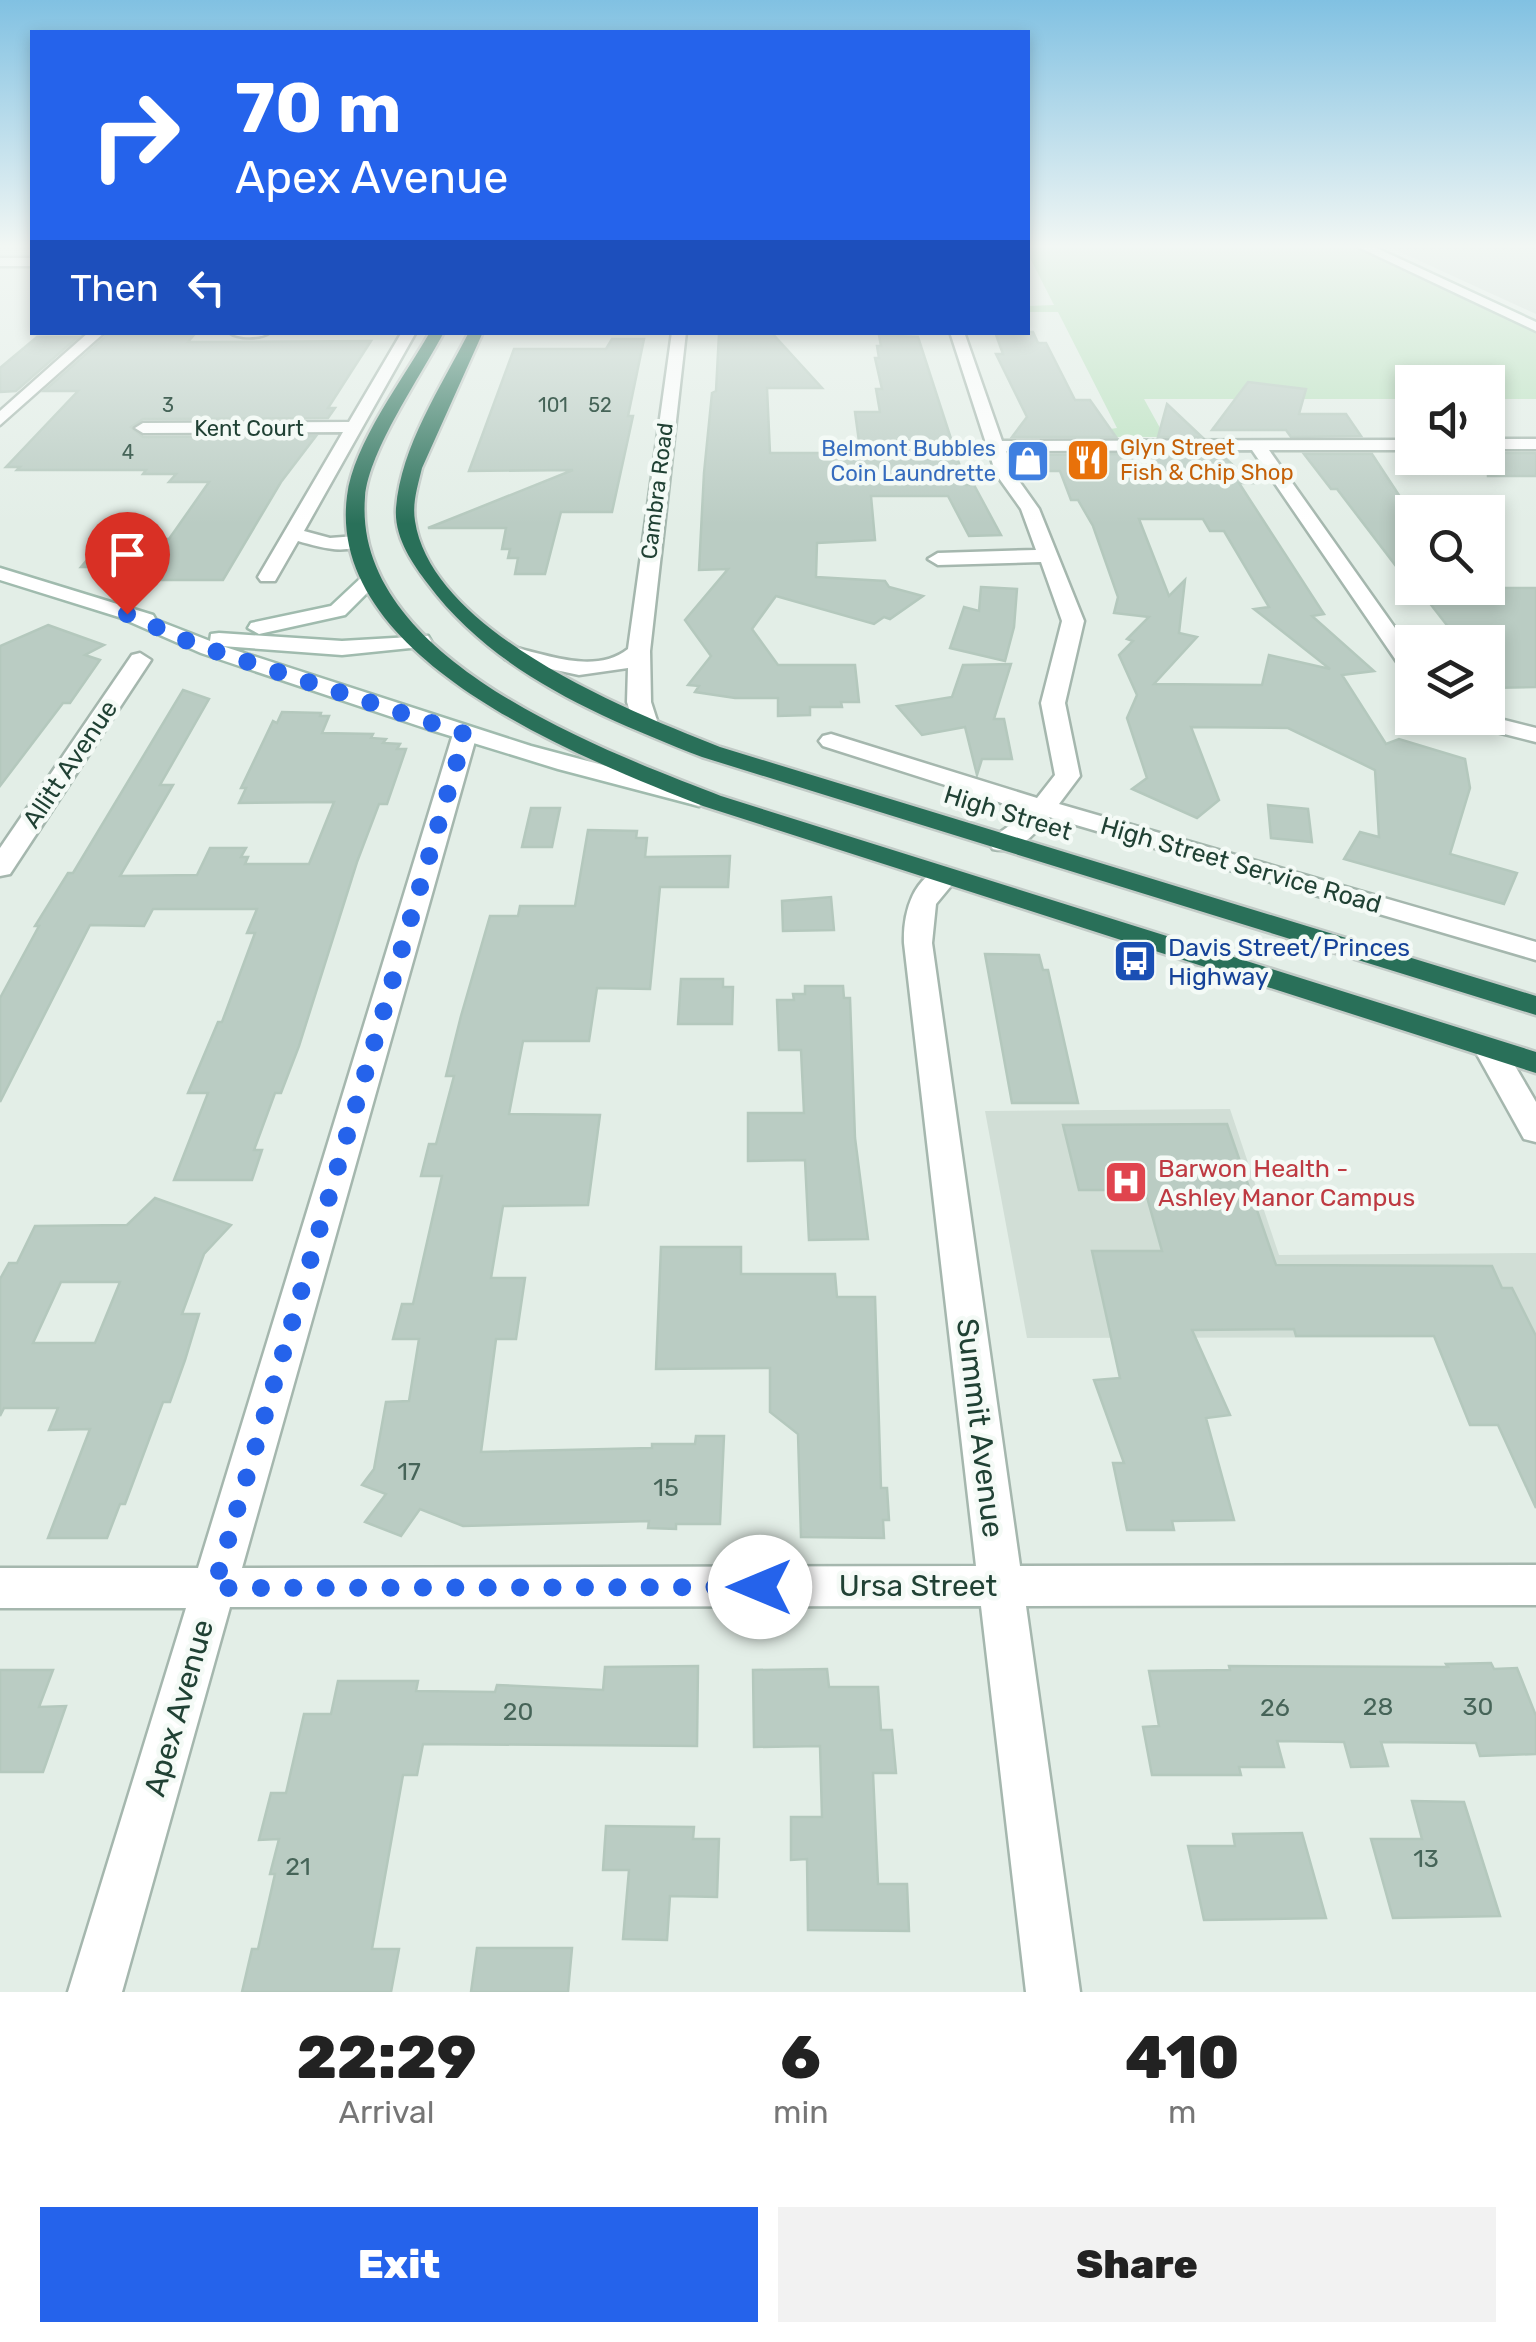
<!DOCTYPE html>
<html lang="en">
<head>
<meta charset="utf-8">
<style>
	body { margin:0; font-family:Rubik,sans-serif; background:#f2f2f2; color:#222; height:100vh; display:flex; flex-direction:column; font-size:38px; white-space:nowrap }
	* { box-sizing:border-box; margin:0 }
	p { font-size:32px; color:#767676 }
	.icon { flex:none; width:55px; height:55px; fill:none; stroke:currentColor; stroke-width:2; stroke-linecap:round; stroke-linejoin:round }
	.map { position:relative; height:1992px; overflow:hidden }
	.panel { display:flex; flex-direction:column; background:#fff; flex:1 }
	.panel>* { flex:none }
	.hud { position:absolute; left:30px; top:30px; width:1000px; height:305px; border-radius:0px; box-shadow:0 5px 15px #0003; background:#2563eb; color:#fff; overflow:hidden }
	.tools { position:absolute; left:1395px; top:365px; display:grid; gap:20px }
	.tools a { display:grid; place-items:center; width:110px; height:110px; border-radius:0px; background:#fff; box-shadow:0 5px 15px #0003; font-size:50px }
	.pin { position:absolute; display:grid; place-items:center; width:85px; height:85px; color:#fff; margin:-102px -42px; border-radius:50% 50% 50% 0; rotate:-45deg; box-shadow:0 0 10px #0007 }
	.pin .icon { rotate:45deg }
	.me { position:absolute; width:110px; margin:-55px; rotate:270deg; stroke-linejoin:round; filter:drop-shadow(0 0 8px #0008) }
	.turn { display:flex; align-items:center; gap:35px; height:210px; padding:0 40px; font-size:45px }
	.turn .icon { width:130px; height:130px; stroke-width:2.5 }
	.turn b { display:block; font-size:70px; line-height:85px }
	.then { display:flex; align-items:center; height:95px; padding:0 40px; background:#0003; gap:20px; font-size:38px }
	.eta { display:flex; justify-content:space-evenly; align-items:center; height:170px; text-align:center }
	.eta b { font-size:60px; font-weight:800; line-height:70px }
	.cta { display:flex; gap:20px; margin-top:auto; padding:20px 40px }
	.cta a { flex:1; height:115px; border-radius:0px; background:#2563eb; color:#fff; font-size:40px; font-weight:800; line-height:115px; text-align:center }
	.cta a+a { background:#f2f2f2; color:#222 }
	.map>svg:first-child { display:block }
	.built { fill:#d1ded6 }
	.green { fill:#bae1bf }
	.building { fill:#baccc3; stroke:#b4c8bd; stroke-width:2.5; fill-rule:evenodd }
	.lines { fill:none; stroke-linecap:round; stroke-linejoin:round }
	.street-casing { stroke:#a5b7ae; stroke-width:5 }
	.secondary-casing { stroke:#a0bbae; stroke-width:5 }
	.highway-casing { stroke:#c1cac6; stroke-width:5 }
	.street { fill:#fff; fill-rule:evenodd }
	.secondary { fill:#fff; fill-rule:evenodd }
	.highway { fill:#297059; fill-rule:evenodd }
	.route { stroke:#2563eb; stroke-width:18; stroke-dasharray:0 32.4 }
	.labels { text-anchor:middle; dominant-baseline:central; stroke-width:9; stroke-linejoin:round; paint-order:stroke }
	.number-label { font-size:20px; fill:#466458 }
	.far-street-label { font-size:22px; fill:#204134; stroke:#f4faf6 }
	.far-food-label { font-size:22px; fill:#c56008; stroke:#f4faf6; text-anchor:start }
	.far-shop-label { font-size:22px; fill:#366cbe; stroke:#f4faf6; text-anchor:end }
	.street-label { font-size:25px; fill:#204134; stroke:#f4faf6 }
	.transit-label { font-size:25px; fill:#164399; stroke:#f4faf6; text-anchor:start }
	.health-label { font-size:25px; fill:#be3a42; stroke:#f4faf6; text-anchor:start }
	.near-number-label { font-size:25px; fill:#466458 }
	.near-street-label { font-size:30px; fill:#204134; stroke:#f4faf6 }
</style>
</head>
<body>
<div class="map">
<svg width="1536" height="1992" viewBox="0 0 1536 1992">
	<rect width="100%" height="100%" fill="#e3eee7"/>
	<g class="built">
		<path d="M1385,245H1536V314Z"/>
		<path d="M1230,1109L1279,1255L1536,1253V1337L1027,1338L985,1111Z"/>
	</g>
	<path class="green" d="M1028,245H1349L1536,333V399H1488V382H1412V399H1144L1165,437H1114L1110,429L1117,428L1058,312H1028V306L1054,305L1028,254Z"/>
	<g class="building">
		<path d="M771,332L822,388H767L770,453H853V449H860L855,412H880L876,389H882L875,358H879L877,346H881L879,335L918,337L966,485H974L1001,535L969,536L948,496H871L875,540L817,543L816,577L885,581L889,587L923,596L890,619L884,617L874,624L776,596L752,629L778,665H855L859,702H841L842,707H810V715L778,716V698H735L695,692L699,686L688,685L711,656L685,620L728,569L699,570L704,473L712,393L716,391L719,334Z"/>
		<path d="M995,332H1033L1038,343H1046L1075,400H1090L1116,437H1012L1027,417L996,354H1003Z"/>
		<path d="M106,336H193L188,342L371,341L328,408H335L328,418L143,419L131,427L143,437L316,436L281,482L223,580H157L159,576H138L141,572H99L103,567H81L105,539H169L209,482H169L176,474H143L146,470H17L20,467H6L78,391H44Z"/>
		<path d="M37,337H78L16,391L0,392V368Z"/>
		<path d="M612,339H644L628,416H633L612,512H561L545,574H515L518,558H508L510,549H502L506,528H428L573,470L469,471L514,349H606Z"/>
		<path d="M1248,382L1306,389L1299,414H1346L1361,436L1291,437L1286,430H1212Z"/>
		<path d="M1167,404L1202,437H1158Z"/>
		<rect x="1488" y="453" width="48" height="23"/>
		<path d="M1128,454L1147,482L1154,454H1221L1252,483H1239L1324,614L1312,616L1374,671L1342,675L1386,744L1399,739L1465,759L1470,788L1450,854L1517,873L1504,904L1344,859L1360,832L1379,837L1375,770L1288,728L1191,727L1219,800L1197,818L1132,789L1147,778L1127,718L1137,695L1119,655L1133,641L1127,639L1149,617L1114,613L1118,597L1093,526L1078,500H1071L1060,471H1025L1018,455ZM1139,519H1203L1210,531H1224L1269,607L1254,609L1330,669L1269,655L1262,685L1154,684L1197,637L1179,633L1185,580L1169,596Z"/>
		<path d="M1304,454H1372L1412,515V587L1337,489H1331Z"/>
		<path d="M981,587L1017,589L1014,627L1005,661L950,648L964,607L979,611Z"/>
		<path d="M1418,588H1536V687L1488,688V642H1460Z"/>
		<path d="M48,625L104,645L85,655L100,660L70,703H63L0,786V646Z"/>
		<path d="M1011,664L994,719H1004L1012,759H982L977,775L965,727L922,735L897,706L952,697L963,665Z"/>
		<path d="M183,690L209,699L160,785H173L120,876L197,875L210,848H246L241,857H248L245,864H309L334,802L239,803L246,788H241L273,721L277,723L282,712L321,713L320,716H329L322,733L373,734L371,738L386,739L383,743L400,744L397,749H406L387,804H379L357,862L299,1046L281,1093H275L254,1150H262L252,1180H174L208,1093H188L218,1022H222L255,933H247L257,909H153L144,926L90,925L0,1102V998L39,926H35L68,873H73Z"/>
		<path d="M1268,805L1308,809L1312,842L1271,838Z"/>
		<path d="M531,808H560L552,847H522Z"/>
		<path d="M588,830L637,831L636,838H647L645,857L730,856L728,887H660L650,989L597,988L589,1041H523L509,1114L600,1115L588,1205L503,1206L491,1278H525L516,1339H496L481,1452L652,1448V1444H695L696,1436H724L720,1524H676V1529L648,1528L649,1521L463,1526L420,1509L401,1536L365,1522L386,1494L362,1485L374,1469L386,1402L409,1401L419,1339H393L402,1304H413L442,1176H421L429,1144H436L454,1076H446L461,1016L490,916H518L520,906H575Z"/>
		<path d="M831,897L834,930L783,931L782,901Z"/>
		<path d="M985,954L1039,955L1043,970H1048L1078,1103H1012Z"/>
		<path d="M681,979H723V987H733L732,1024H678Z"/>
		<path d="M805,986H843L844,998H850L855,1138L868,1239L809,1240L805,1160L748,1161V1113H804L801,1050H779L777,1000H794L793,994H805Z"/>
		<path d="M1227,1124L1276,1265L1492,1266L1502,1288H1512L1536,1336V1508L1498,1425H1470L1434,1336H1296L1294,1329L1192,1330L1230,1415L1206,1418L1234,1520L1172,1521L1174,1530H1127L1113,1463H1124L1094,1380L1120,1378L1092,1251H1162L1145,1190H1079L1063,1125Z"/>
		<path d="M155,1198L231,1225L204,1254L182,1314H199L185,1360L170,1402H163L125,1504H120L107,1538H48L90,1429L49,1430L58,1408H4L0,1416V1279L9,1263H17L35,1226L127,1225ZM61,1282H120L95,1343H33Z"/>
		<path d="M661,1247H741V1274H835L837,1297H875L881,1488H887L889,1520H883L884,1538L801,1537L798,1434L770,1412V1368L656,1369Z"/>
		<path d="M1491,1663L1494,1669L1517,1668L1536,1716V1754L1480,1756L1476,1743L1381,1742L1388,1766L1351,1767L1344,1742L1277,1741L1284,1767H1239L1241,1775H1152L1143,1727L1159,1726L1149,1671L1230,1670L1229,1666L1448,1667L1446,1664Z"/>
		<path d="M698,1666L697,1746L423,1744L417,1775H403L372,1949H399L391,1992H242L252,1949H258L275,1874H270L279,1839L259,1840L271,1793H286L304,1714H331L338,1681H418L416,1691L495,1692L497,1685L603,1690L605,1667Z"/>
		<path d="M827,1669L829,1687H878L881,1730H892L896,1773H873L878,1884H907L909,1931L808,1930L807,1859L791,1860V1817H822L820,1746L754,1747L753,1670Z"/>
		<path d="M0,1670H53L39,1707L66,1706L43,1772H0Z"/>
		<path d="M1412,1801L1464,1802L1500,1916L1393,1918L1371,1839H1422Z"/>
		<path d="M606,1826L694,1827L693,1839H719L717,1897L670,1896L667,1940L623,1939L629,1870H603Z"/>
		<path d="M1302,1833L1326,1918L1204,1920L1188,1846H1235L1233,1834Z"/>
		<path d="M477,1948H572L568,1992H471Z"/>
	</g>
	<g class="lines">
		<g class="street-casing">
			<g id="street">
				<rect x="0" y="258" width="32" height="8"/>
				<path d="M89,332H105L0,425V411Z"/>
				<path d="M229,332H270C261,339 238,339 229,332Z"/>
				<path d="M402,332H416L304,531L330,538L356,536L366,542C347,556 319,547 298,541L275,581H261L258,577L343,432L143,433L135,428L143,423L349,422Z"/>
				<path d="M672,332H686L650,651L651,702L659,727L647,734L635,727L627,702L628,668L579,675L505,659L502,654L513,647C550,656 596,674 628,649Z"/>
				<path d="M950,332H964L1002,441L1412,440V450H1269L1412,652V674L1404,672L1252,450L1006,451L1014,474L1039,509L1084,621L1065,703L1080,776L1059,804L1536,942V960L1049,817C1035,834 1017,855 993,849L989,843C999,830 1016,824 1027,811L823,746L819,741L823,736L831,734L1037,798L1055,775L1041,703L1062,621L1041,562L938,565L928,559L938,553L1036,550L1021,509L996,474Z"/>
				<rect x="1488" y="439" width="48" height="10"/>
				<path d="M140,653L151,660L10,874L0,876V848L132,655Z"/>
				<path d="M1488,716L1536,728V742L1461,723L1457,718Z"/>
				<path d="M465,727L477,734L242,1568L976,1566L904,943C903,913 913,875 946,867L960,875L936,904L932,943L1020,1566L1536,1565V1605L1026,1606L1080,1992H1026L981,1606L230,1607L122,1992H68L186,1608H0V1568H198L453,734Z"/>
				<path d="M1490,1039L1501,1042L1536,1102V1142L1524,1139L1474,1049L1479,1042Z"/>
			</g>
		</g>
		<g class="secondary-casing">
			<g id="secondary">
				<path d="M1354,245H1370L1536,322V331Z"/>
				<path d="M0,568L153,615L156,620L210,641L211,634L219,633L342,641L428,636L431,641L428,646L420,647L342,655L222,646L531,746L708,793L712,798L699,806L558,769L428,729L201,653L119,617L0,580Z"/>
				<path d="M370,574L380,580L345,615L259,634L248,628L251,623L331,606L363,576Z"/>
			</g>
		</g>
		<g class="highway-casing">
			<g id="highway">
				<path d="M430,332H444C421,376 369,450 365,497C352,658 600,749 721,796L1536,1052V1073L703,806C582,758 326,660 347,496C353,444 404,378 430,332Z"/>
				<path d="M469,332H483L422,468C418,485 412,503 415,521C432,632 628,711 720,747L1536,996V1015L702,757C601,717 495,674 428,584C412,563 394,537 396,508C401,446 441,387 469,332Z"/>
			</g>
		</g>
		<use href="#street" class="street"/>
		<use href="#secondary" class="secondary"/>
		<use href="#highway" class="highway"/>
	</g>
	<linearGradient id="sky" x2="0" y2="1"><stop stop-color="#81c1e2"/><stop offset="0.47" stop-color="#f2f7f4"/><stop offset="1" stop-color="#f2f7f4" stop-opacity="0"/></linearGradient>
	<rect width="1536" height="524" fill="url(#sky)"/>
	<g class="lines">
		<path class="route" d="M127,614L194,644L465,734L214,1588L760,1587"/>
	</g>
	<defs>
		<g id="restaurant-square" transform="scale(2.25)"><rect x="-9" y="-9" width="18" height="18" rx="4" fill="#e8710a" stroke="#f4faf6"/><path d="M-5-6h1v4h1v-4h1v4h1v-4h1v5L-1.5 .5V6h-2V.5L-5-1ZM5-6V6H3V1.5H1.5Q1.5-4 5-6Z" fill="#fff"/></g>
		<g id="shop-square" transform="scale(2.25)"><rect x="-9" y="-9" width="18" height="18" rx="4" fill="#3f7fe0" stroke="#f4faf6"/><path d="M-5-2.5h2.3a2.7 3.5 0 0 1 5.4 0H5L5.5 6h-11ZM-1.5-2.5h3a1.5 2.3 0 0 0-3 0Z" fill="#fff"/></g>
		<g id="bus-square" transform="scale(2.25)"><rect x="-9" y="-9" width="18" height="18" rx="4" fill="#1a4fb4" stroke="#f4faf6"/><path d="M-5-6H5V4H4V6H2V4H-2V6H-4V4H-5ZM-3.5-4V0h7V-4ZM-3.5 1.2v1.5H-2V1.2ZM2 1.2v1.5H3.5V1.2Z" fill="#fff"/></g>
		<g id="hospital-square" transform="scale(2.25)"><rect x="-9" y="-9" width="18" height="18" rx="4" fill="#e0444e" stroke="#f4faf6"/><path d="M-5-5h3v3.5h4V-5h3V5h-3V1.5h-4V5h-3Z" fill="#fff"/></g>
	</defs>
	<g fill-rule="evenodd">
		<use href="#restaurant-square" x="1088" y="460"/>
		<use href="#shop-square" x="1028" y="461"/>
		<use href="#bus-square" x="1135" y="961"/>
		<use href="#hospital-square" x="1126" y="1182"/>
	</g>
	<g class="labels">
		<g class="number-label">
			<text x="168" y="405">3</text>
			<text x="553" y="405">101</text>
			<text x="600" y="405">52</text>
			<text x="128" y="452">4</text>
		</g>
		<g class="far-street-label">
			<text x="249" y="428">Kent Court</text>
			<text transform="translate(657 491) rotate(-83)">Cambra Road</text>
		</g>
		<g class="far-food-label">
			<text x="1120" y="447">Glyn Street<tspan x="1120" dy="25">Fish &amp; Chip Shop</tspan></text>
		</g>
		<g class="far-shop-label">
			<text x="996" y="448">Belmont Bubbles<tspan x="996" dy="25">Coin Laundrette</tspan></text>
		</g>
		<g class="street-label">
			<text transform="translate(70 764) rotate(-56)">Allitt Avenue</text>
			<text transform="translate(1008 813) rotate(17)">High Street</text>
			<text transform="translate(1241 865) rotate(16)">High Street Service Road</text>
		</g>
		<g class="transit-label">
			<text x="1168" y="947">Davis Street/Princes<tspan x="1168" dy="29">Highway</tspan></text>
		</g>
		<g class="health-label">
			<text x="1158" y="1168">Barwon Health -<tspan x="1158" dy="29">Ashley Manor Campus</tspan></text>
		</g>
		<g class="near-number-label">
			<text x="409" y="1471">17</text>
			<text x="666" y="1487">15</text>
			<text x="1378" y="1706">28</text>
			<text x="1478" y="1706">30</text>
			<text x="1275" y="1707">26</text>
			<text x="518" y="1711">20</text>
			<text x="1426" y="1858">13</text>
			<text x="298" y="1866">21</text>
		</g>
		<g class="near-street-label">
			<text transform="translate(980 1428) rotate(83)">Summit Avenue</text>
			<text x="918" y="1586">Ursa Street</text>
			<text transform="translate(179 1708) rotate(-74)">Apex Avenue</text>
		</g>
	</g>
</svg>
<div class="tools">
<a><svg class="icon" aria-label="sound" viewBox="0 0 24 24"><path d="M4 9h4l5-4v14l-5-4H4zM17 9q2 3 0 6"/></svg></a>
<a><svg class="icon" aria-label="search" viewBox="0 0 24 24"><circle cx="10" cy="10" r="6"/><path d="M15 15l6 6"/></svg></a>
<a><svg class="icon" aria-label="layers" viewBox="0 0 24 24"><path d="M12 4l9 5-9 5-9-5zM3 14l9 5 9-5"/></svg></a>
</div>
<div class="pin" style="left:127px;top:614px;background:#d93025"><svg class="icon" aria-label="arrive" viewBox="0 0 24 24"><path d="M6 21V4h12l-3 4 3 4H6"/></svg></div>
<svg class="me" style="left:760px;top:1587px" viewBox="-20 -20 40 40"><circle r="19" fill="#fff"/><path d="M0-13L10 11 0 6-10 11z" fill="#2563eb"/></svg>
<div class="hud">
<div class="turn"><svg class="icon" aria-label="right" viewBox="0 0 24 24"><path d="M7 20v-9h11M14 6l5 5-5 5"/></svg><div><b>70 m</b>Apex Avenue</div></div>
<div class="then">Then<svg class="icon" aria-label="left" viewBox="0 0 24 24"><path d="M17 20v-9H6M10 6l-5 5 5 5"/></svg></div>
</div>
</div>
<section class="panel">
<div class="eta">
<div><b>22:29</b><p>Arrival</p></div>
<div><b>6</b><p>min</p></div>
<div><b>410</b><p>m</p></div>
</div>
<div class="cta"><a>Exit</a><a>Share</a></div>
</section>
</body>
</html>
